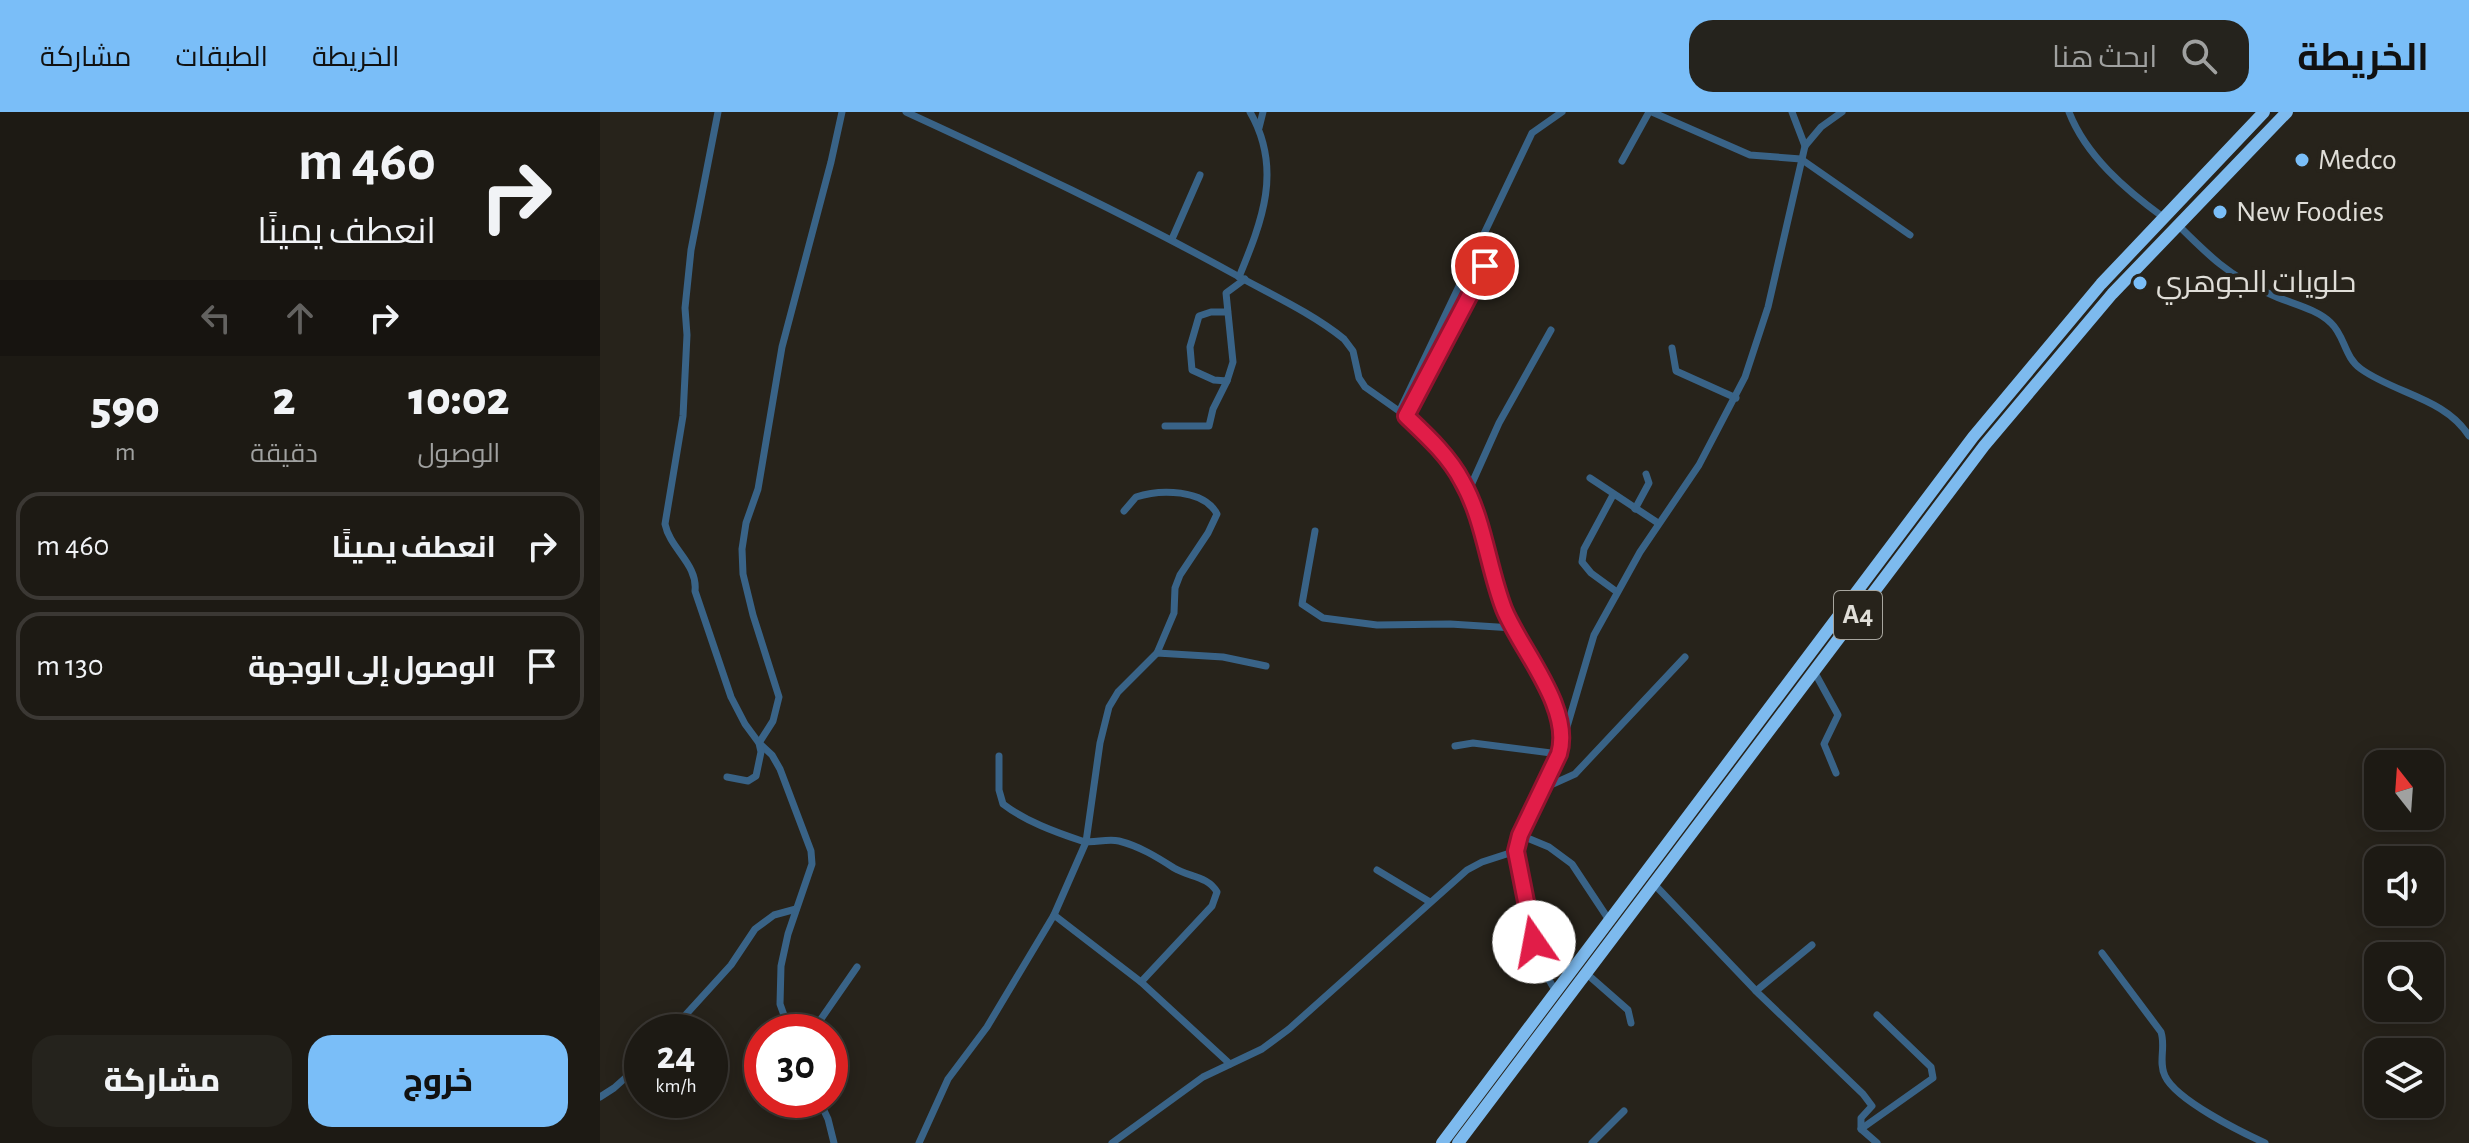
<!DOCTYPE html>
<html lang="ar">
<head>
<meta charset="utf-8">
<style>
	body { margin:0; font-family:"Alegreya Sans",Cairo,sans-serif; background:#25231d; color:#f1f3f6; direction:rtl; height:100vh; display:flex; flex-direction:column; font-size:30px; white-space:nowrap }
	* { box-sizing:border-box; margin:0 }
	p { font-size:26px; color:#a0a1a0 }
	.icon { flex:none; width:44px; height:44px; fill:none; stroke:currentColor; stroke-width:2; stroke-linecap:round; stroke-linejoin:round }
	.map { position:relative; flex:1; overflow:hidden; direction:ltr }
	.drawer { display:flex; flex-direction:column; background:#1d1a14; width:600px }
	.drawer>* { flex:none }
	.top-card { background:#1d1a14; color:#f1f3f6; overflow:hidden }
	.needle { width:52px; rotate:343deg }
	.tools { position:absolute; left:1764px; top:638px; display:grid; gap:16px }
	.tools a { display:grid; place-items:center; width:80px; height:80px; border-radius:16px; background:#1d1a14; box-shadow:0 4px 20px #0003,0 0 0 2px #3b3834; font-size:40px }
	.speed { position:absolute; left:24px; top:902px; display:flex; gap:16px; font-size:40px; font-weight:700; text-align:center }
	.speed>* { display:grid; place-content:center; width:104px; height:104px; border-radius:50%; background:#1d1a14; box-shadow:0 4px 20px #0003,0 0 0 2px #3b3834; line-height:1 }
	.speed small { font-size:20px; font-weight:400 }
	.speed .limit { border:12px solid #d22; background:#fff; color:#111 }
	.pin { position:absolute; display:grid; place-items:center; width:68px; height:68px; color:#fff; margin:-34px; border:4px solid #fff; border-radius:50%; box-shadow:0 2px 8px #0007 }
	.me { position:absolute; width:88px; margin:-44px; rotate:348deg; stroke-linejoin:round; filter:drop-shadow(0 0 6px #0008) }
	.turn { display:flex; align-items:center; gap:28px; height:168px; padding:0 32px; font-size:36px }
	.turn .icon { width:104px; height:104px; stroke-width:2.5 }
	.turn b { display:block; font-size:56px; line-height:68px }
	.lanes { display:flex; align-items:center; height:76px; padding:0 32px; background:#0003; justify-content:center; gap:40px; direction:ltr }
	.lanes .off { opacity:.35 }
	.eta { display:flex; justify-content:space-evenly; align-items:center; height:136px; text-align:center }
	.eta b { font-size:48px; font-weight:800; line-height:56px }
	.cta { display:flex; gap:16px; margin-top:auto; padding:16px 32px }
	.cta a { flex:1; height:92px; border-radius:24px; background:#7abef8; color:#111; font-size:32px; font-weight:800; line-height:92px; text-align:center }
	.cta a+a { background:#25231d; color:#f1f3f6 }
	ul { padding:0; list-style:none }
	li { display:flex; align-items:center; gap:24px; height:108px; margin:0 16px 12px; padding:0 16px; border:4px solid #3b3834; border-radius:24px }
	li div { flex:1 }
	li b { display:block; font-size:30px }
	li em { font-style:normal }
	header { display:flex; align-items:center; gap:48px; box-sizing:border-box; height:112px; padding:0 40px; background:#7abef8; color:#111 }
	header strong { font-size:38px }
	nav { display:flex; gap:44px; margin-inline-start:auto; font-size:28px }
	.search { width:560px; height:72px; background:#25231d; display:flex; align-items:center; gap:20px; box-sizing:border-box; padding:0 28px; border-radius:24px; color:#a0a1a0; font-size:30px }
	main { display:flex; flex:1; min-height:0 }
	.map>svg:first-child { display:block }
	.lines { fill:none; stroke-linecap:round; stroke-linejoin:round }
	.street { stroke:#396387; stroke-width:7 }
	.highway { stroke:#7dbaee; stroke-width:12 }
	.route-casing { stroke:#92132f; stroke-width:20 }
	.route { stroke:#e11d48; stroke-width:14 }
	.poi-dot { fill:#7abef8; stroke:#27231b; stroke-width:3 }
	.labels { text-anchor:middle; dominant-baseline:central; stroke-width:8; stroke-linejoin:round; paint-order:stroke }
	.shield { fill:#27231b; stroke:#a8a69f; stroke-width:2 }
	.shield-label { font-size:28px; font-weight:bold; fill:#e0ded8 }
	.poi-label { font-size:30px; fill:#e0ded8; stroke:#27231b; text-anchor:start }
</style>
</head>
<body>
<header>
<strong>الخريطة</strong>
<div class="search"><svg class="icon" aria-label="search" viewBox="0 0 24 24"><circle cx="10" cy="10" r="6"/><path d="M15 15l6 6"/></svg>ابحث هنا</div>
<nav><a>الخريطة</a><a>الطبقات</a><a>مشاركة</a></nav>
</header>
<main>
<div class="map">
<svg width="1869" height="1031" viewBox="0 0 1869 1031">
	<rect width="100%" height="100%" fill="#27231b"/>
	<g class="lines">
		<g class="street">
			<path d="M118,0L91,138L85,196L87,223L83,304L65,412C70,437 98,452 95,479L131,585L145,612L159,631L172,643L180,657L211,739L212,752L188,822L181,854L180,892L190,920"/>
			<path d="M306,0C417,51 527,103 634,162C670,182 712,201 744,227L753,239L759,266L765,275L806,304L836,335L864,371L872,391L904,497L943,566L962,628"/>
			<path d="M1052,0L1150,43L1201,47L1310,123"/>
			<path d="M1192,0L1205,34"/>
			<path d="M1469,0C1486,44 1526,78 1563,105"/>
			<path d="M659,16L663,0"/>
			<path d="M1022,49L1049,0"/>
			<path d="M1577,112C1608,143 1629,164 1670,182C1688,191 1716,196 1731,211C1745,224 1744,245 1761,257C1796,282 1845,286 1869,324"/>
			<path d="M572,127L600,63"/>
			<path d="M639,165C662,109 683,57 650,0"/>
			<path d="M628,200H611L599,204L590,235L592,258L614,268L627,269L633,250L626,181L645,167"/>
			<path d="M1072,236L1076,259L1136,286"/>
			<path d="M800,298L932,21L962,0"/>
			<path d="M806,304L898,129"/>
			<path d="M565,314H609L613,297L627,269"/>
			<path d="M990,366L1058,411"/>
			<path d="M868,380L899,311L951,218"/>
			<path d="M1013,383L984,437L982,450L991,461L1017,480"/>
			<path d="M1035,397L1049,371L1046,362"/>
			<path d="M524,399L536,385C560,377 604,377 617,402L608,421L580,463L575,476L574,501L557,541"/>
			<path d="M715,419L702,492L723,506L777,513L850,512L913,516"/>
			<path d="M1215,561L1238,603L1224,632L1236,661"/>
			<path d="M855,634L873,631L959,642"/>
			<path d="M399,644V678L403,692C425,709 455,720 482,729C493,732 506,726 519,729C539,734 557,745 574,756C589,765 608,764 617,780L612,794L541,870"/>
			<path d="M127,665L148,669L156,664L161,640L159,631L173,609L179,585L153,503L143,462L142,437L146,411L158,377L182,235L231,50L242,0"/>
			<path d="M944,676L975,662L1085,545"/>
			<path d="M920,723L949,735L972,752L1009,808"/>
			<path d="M777,758L830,790"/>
			<path d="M1054,772L1159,882L1263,982L1272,994L1261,1006V1017L1277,1031"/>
			<path d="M454,803L541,870L630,952"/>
			<path d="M1502,841L1561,920C1566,935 1558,950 1565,964C1576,988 1641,1020 1665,1031"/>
			<path d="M987,862L1028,898L1031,911"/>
			<path d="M1156,879L1212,833"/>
			<path d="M956,880L944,859L934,830L918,755L916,739L920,723L959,642L994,523L1040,440L1099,353L1145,265L1168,195L1205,34L1221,15L1242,0"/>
			<path d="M70,920L131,853L155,817L174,803L196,797"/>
			<path d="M212,920L257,855"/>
			<path d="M0,985L14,976L42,951"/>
			<path d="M219,988L228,1007L234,1031"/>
			<path d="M1261,1017L1333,966L1331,955L1277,903"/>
			<path d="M319,1031L348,967L387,915L454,803L486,730L500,631L509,595L518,580L557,541L623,545L666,554"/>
			<path d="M512,1031L603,965L662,937L689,917L867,758L882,750L916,739"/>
			<path d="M992,1031L1024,999"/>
		</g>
		<g class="highway">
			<path d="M842,1031L1373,325L1501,172L1664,0"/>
			<path d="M858,1031L1384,334L1512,182L1687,0"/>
		</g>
	</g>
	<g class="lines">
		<g class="route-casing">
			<path id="route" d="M885,154L806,304C826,323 849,344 862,369C884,407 888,456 904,497C920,537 973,596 959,642L920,723L916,739L934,830"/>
		</g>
		<use href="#route" class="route"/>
	</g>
	<g class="poi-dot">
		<circle cx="1702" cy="48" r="8"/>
		<circle cx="1620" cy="100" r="8"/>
		<circle cx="1540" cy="171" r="8"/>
	</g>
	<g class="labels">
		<rect class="shield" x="1234" y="479" width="48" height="48" rx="6"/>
		<g class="shield-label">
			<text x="1258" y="503">A4</text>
		</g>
		<g class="poi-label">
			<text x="1718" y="48">Medco</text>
			<text x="1636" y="100">New Foodies</text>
			<text x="1556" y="171">حلويات الجوهري</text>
		</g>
	</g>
</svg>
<div class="tools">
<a><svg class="needle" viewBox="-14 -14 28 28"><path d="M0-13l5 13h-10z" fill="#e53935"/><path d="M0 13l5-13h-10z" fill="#a0a1a0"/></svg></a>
<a><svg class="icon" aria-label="sound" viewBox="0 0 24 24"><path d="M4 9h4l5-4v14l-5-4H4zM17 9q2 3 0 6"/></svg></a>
<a><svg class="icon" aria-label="search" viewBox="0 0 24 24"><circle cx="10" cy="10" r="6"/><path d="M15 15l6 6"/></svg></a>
<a><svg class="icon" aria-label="layers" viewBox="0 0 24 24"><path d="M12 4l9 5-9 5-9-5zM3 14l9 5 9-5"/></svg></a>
</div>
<div class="speed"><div>24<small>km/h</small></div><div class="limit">30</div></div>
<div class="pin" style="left:885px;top:154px;background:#d93025"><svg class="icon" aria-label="arrive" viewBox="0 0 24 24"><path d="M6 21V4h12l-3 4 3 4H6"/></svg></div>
<svg class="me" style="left:934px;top:830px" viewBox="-20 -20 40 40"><circle r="19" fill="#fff"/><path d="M0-13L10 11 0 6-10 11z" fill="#e11d48"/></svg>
</div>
<section class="drawer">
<div class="top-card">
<div class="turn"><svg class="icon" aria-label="right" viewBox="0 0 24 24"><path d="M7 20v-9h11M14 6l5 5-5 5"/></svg><div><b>460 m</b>انعطف يمينًا</div></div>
<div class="lanes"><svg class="icon off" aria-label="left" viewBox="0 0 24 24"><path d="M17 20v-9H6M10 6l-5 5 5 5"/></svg><svg class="icon off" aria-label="ahead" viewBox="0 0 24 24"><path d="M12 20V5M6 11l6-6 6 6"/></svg><svg class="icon" aria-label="right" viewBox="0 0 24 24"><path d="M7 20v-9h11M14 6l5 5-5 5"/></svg></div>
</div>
<div class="eta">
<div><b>10:02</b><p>الوصول</p></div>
<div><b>2</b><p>دقيقة</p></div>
<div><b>590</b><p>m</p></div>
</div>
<ul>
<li><svg class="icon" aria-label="right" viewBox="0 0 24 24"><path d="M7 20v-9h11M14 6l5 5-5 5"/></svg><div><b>انعطف يمينًا</b></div><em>460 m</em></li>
<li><svg class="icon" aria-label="arrive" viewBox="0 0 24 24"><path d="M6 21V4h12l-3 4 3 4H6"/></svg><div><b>الوصول إلى الوجهة</b></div><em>130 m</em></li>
</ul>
<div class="cta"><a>خروج</a><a>مشاركة</a></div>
</section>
</main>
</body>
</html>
